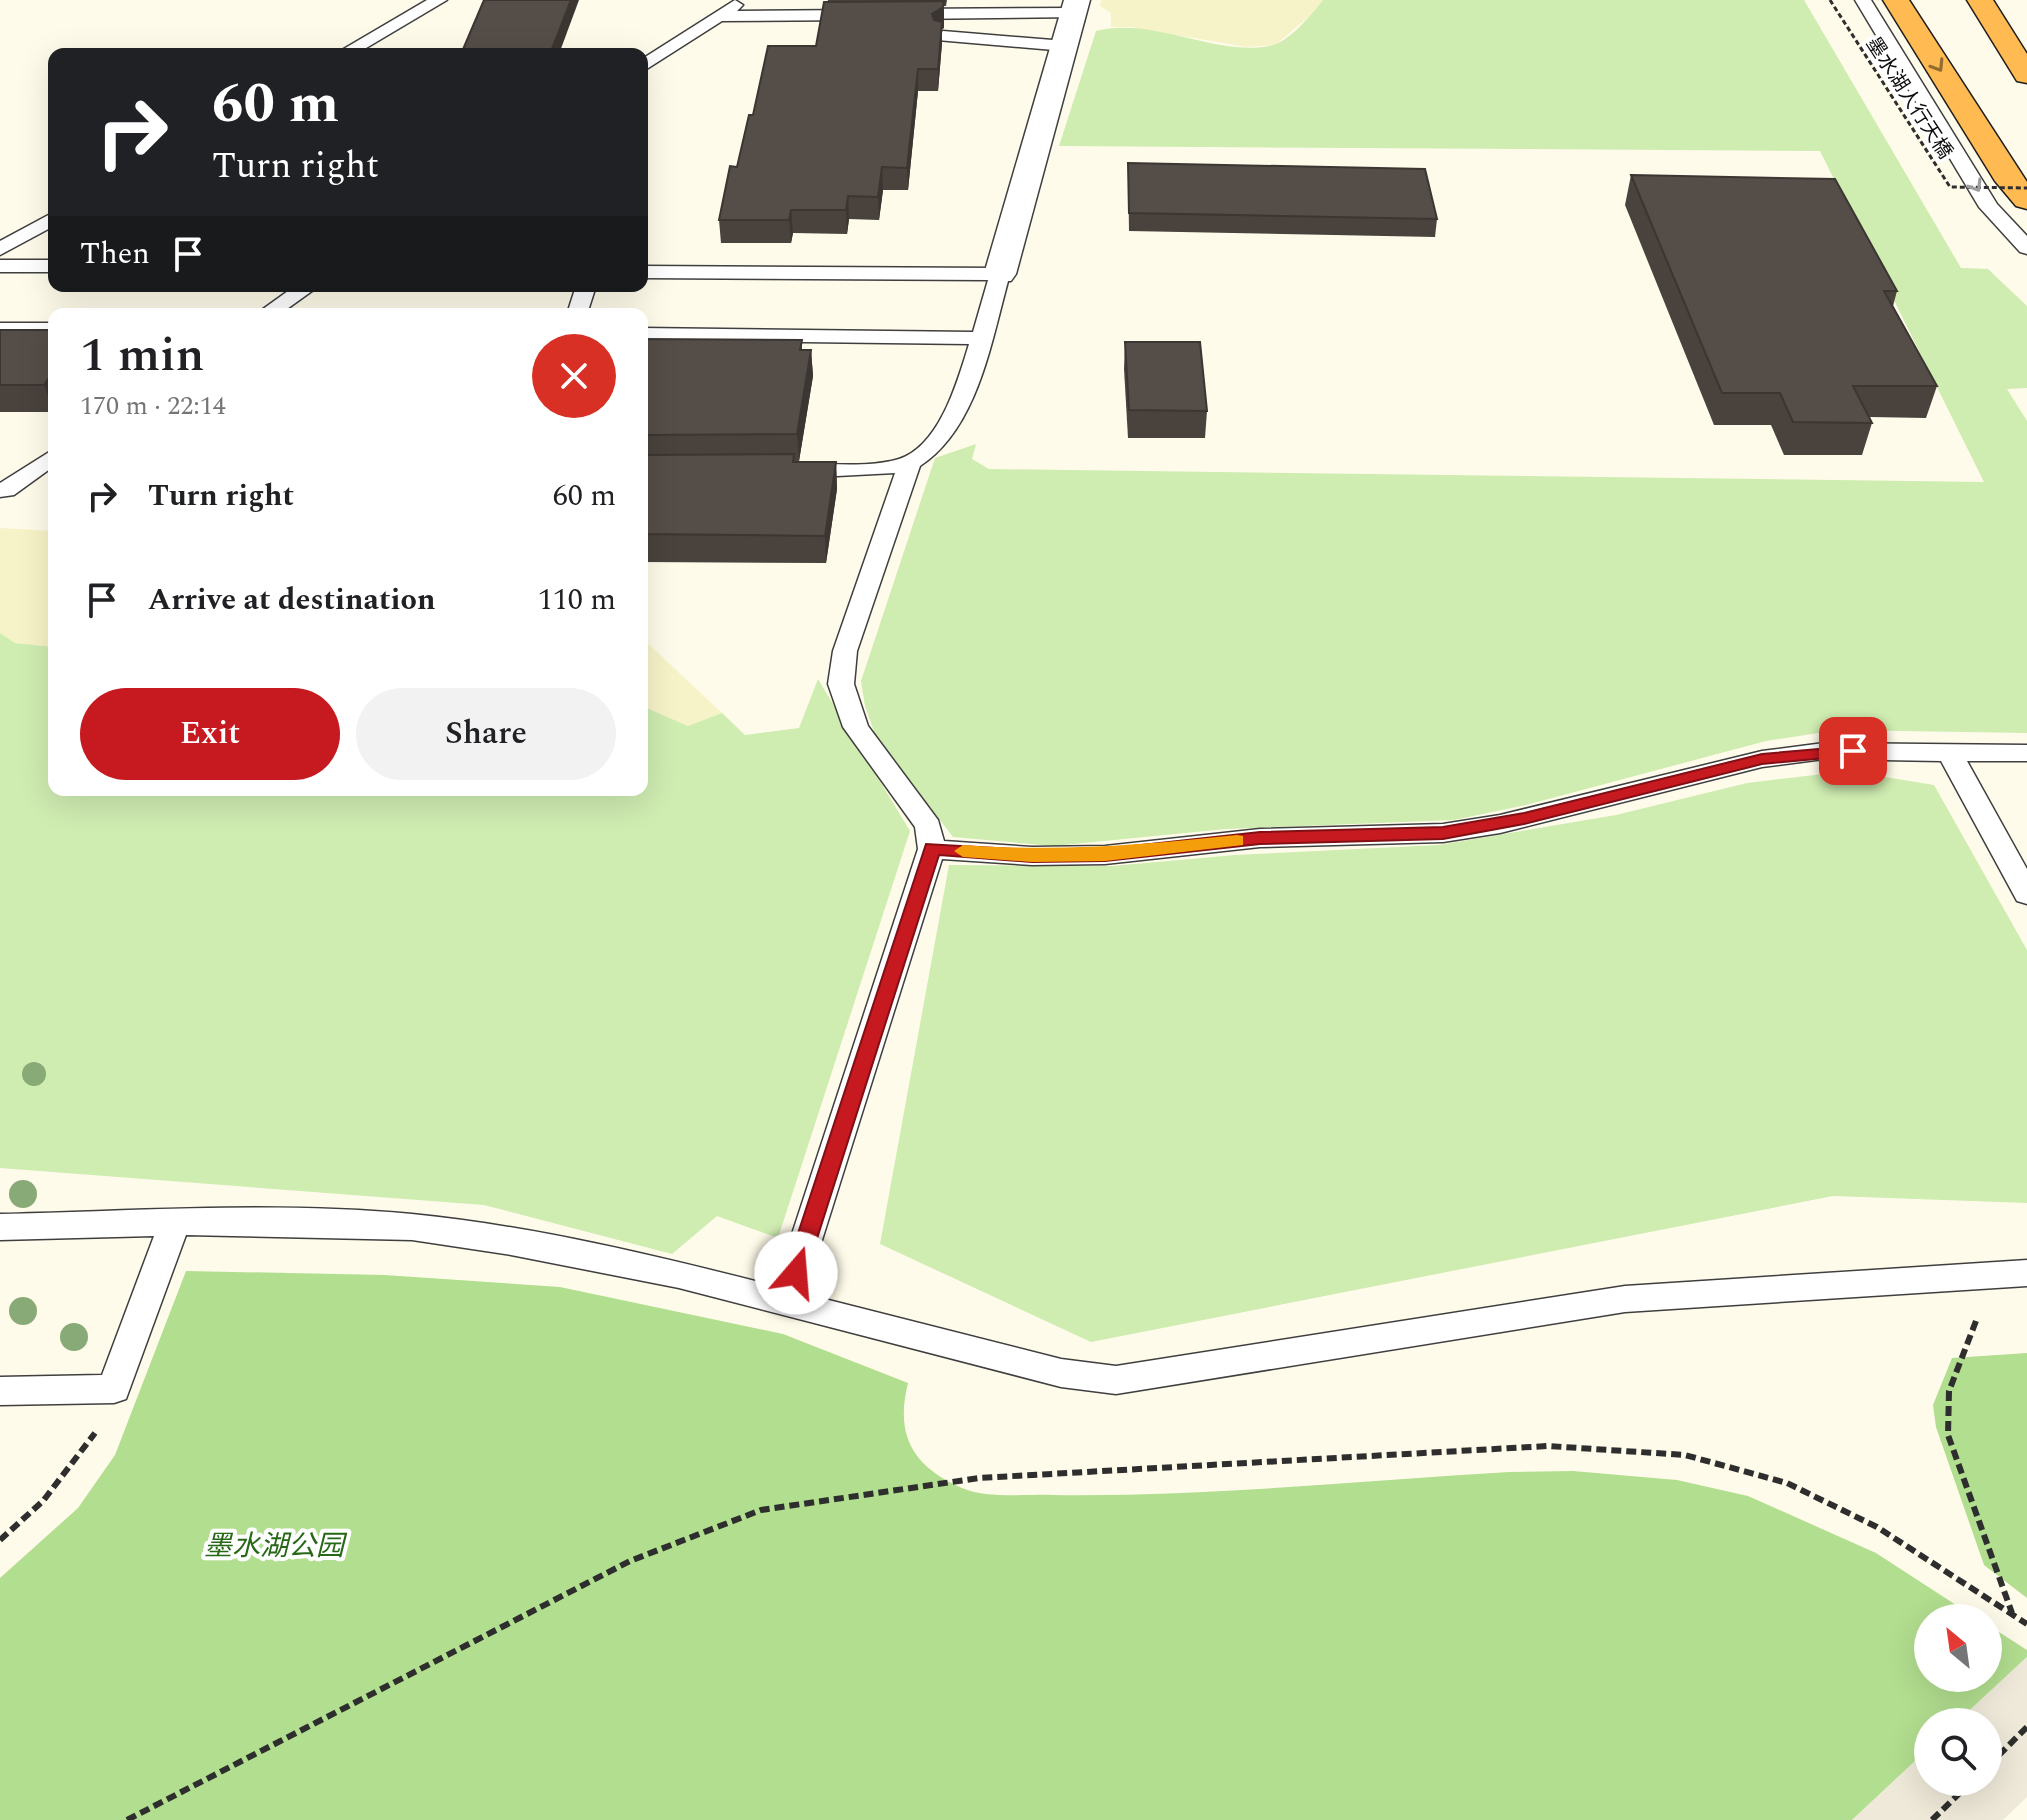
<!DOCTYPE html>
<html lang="en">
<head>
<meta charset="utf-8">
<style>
	body { margin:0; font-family:Spectral,"Noto Sans SC",serif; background:#f2f2f2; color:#202124; height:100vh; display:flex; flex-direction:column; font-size:30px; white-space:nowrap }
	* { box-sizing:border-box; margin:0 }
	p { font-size:26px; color:#757577 }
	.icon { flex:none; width:44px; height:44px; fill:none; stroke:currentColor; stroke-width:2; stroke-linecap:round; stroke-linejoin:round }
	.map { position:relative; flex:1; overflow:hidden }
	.panel { position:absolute; left:48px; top:308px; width:600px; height:488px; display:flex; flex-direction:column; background:#fff; border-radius:16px; box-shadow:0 8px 32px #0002 }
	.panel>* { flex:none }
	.banner { position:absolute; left:48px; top:48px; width:600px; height:244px; border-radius:16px; box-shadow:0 8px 32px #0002; background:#202124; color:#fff; overflow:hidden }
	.needle { width:52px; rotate:331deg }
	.buttons { position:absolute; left:1914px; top:1604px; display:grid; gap:16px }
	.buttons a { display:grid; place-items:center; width:88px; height:88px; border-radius:50%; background:#fff; box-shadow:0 8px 32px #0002; font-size:40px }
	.pin { position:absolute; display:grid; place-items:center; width:68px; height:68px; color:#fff; margin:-34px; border-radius:16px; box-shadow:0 4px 12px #0006 }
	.me { position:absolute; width:88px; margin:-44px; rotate:18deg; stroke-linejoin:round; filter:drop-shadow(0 0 6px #0008) }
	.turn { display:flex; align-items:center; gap:28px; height:168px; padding:0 32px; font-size:36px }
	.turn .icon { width:104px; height:104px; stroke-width:2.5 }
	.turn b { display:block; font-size:56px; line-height:68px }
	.then { display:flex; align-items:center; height:76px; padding:0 32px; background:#0003; gap:16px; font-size:30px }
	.round { display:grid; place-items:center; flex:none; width:84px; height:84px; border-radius:42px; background:#f2f2f2 }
	.summary { display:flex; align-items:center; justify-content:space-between; height:136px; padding:0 32px }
	h1 { font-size:48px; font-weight:600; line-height:60px }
	.button { display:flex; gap:16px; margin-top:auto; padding:16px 32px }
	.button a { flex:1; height:92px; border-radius:48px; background:#c61920; color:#fff; font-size:32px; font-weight:600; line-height:92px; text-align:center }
	.button a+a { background:#f2f2f2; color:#202124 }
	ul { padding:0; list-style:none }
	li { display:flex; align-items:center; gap:24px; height:104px; padding:0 32px }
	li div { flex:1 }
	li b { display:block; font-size:30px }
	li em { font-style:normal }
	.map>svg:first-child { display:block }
	.farmland { fill:#f7f3c8 }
	.green { fill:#cfecb1 }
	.forest { fill:#b2de8f }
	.plaza { fill:#efe9d9 }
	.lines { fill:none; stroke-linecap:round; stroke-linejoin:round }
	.service-casing { stroke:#3f3f3f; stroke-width:3 }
	.minor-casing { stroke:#3f3f3f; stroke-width:3 }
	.trunk-casing { stroke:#1d1d1d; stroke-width:3 }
	.path { stroke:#2e2e2e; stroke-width:6; stroke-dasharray:10 5; stroke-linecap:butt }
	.service { fill:#fff; fill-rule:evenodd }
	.minor { fill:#fff; fill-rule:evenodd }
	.trunk { fill:#ffba51; fill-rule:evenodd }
	.path-bridge { stroke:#2e2e2e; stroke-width:3; stroke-dasharray:5 3; stroke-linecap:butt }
	.tree { fill:#88aa76 }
	.wall { fill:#49423d }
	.shaded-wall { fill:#3c3632 }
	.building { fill:#554d47; stroke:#3c3632; stroke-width:2 }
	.oneway { stroke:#926c32 }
	.oneway2 { stroke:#9e9e9e }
	.route { fill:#c61920; stroke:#811015; stroke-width:2 }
	.slow { fill:#f59e0b }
	.labels { text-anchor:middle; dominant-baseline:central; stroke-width:8; stroke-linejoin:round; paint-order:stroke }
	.far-street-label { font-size:20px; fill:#0c0c0c; stroke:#fff }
	.near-park-label { font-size:28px; font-style:italic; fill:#276817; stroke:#fff }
</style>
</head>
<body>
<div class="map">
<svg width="2027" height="1820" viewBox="0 0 2027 1820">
	<rect width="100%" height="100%" fill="#fffbea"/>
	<g class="farmland">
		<path d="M1101,0H1323L1310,16L1275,45L1246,47L1130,27H1111V13L1100,6Z"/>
		<path d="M0,528L54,531V647L15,643L0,633Z"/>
		<path d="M642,638L722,713L688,726L642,706Z"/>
	</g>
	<g class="green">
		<path d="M1323,0H1804L1961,268L1988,269L2027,306V388L2007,389L2027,421V733L1838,730L1766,741L1526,805L1454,820L1226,829L1053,846L953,837L876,737L865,706L861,681L935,458L976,444L972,459L989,469L1984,482L1820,151L1059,146L1096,31C1154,16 1221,59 1273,45C1291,40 1312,14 1323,0Z"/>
		<path d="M0,633L15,643L54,647V790H642V706L688,726L722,713L745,735L799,728L818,679L910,831L778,1238L717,1216L672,1254L484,1205L0,1168Z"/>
		<path d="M1849,771L1934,785L2027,950V1203L1833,1196L1091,1342L880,1244L949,865L1112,866L1235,855L1439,845L1616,815L1747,783Z"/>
	</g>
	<g class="forest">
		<path d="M186,1271L385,1275L560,1287L783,1334L908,1383C895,1435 912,1466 962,1488C987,1499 1026,1494 1053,1495C1205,1497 1358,1481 1509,1472L1573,1471L1677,1480L1748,1496L1876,1553L1976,1618H1928V1678H1988V1625L2027,1650V1657L1957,1722H1928V1749L1852,1820H0V1578L78,1508L115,1455Z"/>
		<path d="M2027,1353V1598L1984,1565L1936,1427L1933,1405L1952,1358Z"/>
	</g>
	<path class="plaza" d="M2027,1657V1797L2003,1820H1852L1928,1749V1782H1988V1722H1957Z"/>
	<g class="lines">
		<g class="service-casing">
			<g id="service">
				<path d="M427,0H447L356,54H335Z"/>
				<path d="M735,0L743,5L737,11L858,10L866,15L858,20L722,21L642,72V59Z"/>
				<path d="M1855,0H1871L1997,204L2027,236V254L2020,252L1979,207Z"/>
				<path d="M1074,8L1080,9V17L908,19L900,14L908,9Z"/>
				<path d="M943,31L1065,41L1073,46L1065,51L937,40L935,36Z"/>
				<path d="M54,212V226L0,255V241Z"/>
				<rect x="0" y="260" width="54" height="12"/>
				<path d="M642,266L1000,268L1010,274C992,337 979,428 920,466L857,651L854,684L868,726L938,820L944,841L1032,847L1105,846L1260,829L1443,824L1500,815L1762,751L1824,743L2027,745V761H1967L2027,869V904L2017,901L1941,761L1824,759L1762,767L1500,833L1443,842L1260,847L1105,864L1032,865L942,859L805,1294L1061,1359L1116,1366L1625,1286L2027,1260V1286L1625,1312L1116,1394L1061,1387L679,1288L511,1255L412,1240L186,1235L126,1399L114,1403L0,1405V1377L102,1375L154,1236L0,1240V1214C137,1211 276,1201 412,1214C534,1226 657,1256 775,1286L918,849L915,827L843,727L828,684L833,651L895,473L799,478L788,471L799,464C831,463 869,468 899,459C940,446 958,380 969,344L642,340V328L973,332L988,280L642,278Z"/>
				<path d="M295,286H319L280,314H256Z"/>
				<path d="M576,286H596L587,314H567Z"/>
				<rect x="0" y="323" width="54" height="12"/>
				<path d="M54,449V466L14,495L0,497V483Z"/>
			</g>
		</g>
		<g class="minor-casing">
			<path id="minor" d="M1064,0H1090L1016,274L1011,281H989L984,274Z"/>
		</g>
		<g class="trunk-casing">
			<g id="trunk">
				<path d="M1883,0H1909L2027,182V209L2016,206L1995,181Z"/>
				<path d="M1967,0H1993L2027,54V83L2017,81Z"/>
			</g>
		</g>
		<g class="path">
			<path d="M1976,1321L1949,1391L1948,1435L2012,1613"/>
			<path d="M0,1540L43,1501L95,1433"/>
			<path d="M1988,1766L2027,1727"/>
			<path d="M127,1820L630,1561L761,1510L979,1478L1548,1446L1685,1455L1787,1483L1877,1527L2027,1624"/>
			<path d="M1932,1820L1971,1782"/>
		</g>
		<use href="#service" class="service"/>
		<use href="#minor" class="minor"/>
		<use href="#trunk" class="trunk"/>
		<path class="path-bridge" d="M1830,0L1950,187L2027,188"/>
	</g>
	<g class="tree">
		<circle cx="34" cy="1074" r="12"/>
		<circle cx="23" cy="1194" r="14"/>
		<circle cx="23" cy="1311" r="14"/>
		<circle cx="74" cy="1337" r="14"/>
	</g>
	<g class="wall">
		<path d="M828,0H947L946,6H944V28L942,29V43L938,91H918L908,190H883L879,220L849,219L847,234L793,233L791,243H721L719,220L737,167L753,115L816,46Z"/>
		<path d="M1128,163L1437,219L1435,237L1129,231Z"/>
		<path d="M1631,175L1897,291L1893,306L1937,386L1926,418L1870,417L1872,423L1862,455H1784L1771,425H1714L1625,205Z"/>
		<rect x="0" y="330" width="54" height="82"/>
		<path d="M642,339L802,340V350H811L813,376L799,461H794V462H836L837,489L826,563L642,562Z"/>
		<path d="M1125,342L1207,411L1205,438H1128L1124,369Z"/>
	</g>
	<g class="shaded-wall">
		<path d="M571,0H579L559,54H550Z"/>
		<path d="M944,1V28L942,29V43L938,91V69L932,35V14Z"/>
		<path d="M918,69V91L908,190L907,168Z"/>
		<path d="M882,167L883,190L879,220L878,197Z"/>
		<path d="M848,196L849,219L847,234L846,210Z"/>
		<path d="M791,210L793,233L791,243L789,220Z"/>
		<path d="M811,350L813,376L799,461L797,434Z"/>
		<path d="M54,370V412L44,385Z"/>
		<path d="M836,462L837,489L826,563L825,536Z"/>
	</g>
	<g class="building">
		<path d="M484,0H571L550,54H461Z"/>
		<path d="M944,1L943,7L932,14L934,20L942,22L938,69H918L907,168L882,167L878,197L848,196L846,210H791L789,220H719L730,166L737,167L749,115H753L768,46H816L824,2Z"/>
		<path d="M1128,163L1425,169L1437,219L1129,213Z"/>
		<path d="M1631,175L1835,179L1897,291H1884L1937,386H1853L1872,423L1793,422L1780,393H1722Z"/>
		<path d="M0,330H54V370L44,385H0Z"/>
		<path d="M642,339L802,340L800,350H811L797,434L642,435Z"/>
		<path d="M1125,342H1200L1207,411L1129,410Z"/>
		<path d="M794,454L793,462H836L825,536L642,534V455Z"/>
	</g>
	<defs><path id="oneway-chevron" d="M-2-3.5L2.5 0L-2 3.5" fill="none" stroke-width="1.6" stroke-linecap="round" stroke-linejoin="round" transform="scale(2)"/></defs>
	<use class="oneway" href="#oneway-chevron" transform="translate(1938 66) rotate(58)"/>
	<use class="oneway2" href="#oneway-chevron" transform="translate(1976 186) rotate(59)"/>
	<path class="route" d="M1853,746L1862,751L1859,755L1762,764L1524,824L1443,839L1260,844L1105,861L1032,862L939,855L806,1273L796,1281L785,1273L926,844L1032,850L1105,849L1260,832L1443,827L1524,813L1762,754Z"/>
	<path class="slow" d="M1237,835L1243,836V845L1105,861L1032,862L963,857L954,851L963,845C1056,852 1144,845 1237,835Z"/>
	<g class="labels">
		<g class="far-street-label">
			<text transform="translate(1909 98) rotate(57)">墨水湖人行天橋</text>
		</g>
		<g class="near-park-label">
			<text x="274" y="1546">墨水湖公园</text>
		</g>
	</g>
</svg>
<div class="buttons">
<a><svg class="needle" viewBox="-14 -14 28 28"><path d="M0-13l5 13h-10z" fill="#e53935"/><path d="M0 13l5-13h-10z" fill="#757577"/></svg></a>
<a><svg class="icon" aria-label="search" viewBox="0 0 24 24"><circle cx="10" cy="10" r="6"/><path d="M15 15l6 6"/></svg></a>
</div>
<div class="pin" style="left:1853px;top:751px;background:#d93025"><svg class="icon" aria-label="arrive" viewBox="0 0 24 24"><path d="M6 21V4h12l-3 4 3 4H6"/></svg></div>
<svg class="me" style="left:796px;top:1273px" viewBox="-20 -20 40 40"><circle r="19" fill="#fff"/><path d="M0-13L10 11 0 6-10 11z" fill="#c61920"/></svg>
<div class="banner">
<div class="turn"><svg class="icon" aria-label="right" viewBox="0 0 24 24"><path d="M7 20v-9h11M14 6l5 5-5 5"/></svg><div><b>60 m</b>Turn right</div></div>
<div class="then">Then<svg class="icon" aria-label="arrive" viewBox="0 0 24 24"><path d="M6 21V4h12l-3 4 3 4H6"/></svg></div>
</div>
<section class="panel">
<div class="summary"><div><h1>1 min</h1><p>170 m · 22:14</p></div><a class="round" style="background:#d93025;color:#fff"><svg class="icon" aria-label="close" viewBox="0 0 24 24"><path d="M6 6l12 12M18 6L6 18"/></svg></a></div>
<ul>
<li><svg class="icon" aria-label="right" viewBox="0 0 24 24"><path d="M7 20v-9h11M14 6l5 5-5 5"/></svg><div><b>Turn right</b></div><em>60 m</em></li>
<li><svg class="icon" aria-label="arrive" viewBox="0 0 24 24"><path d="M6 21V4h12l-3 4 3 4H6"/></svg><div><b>Arrive at destination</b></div><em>110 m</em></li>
</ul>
<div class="button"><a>Exit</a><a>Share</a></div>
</section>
</div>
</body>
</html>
